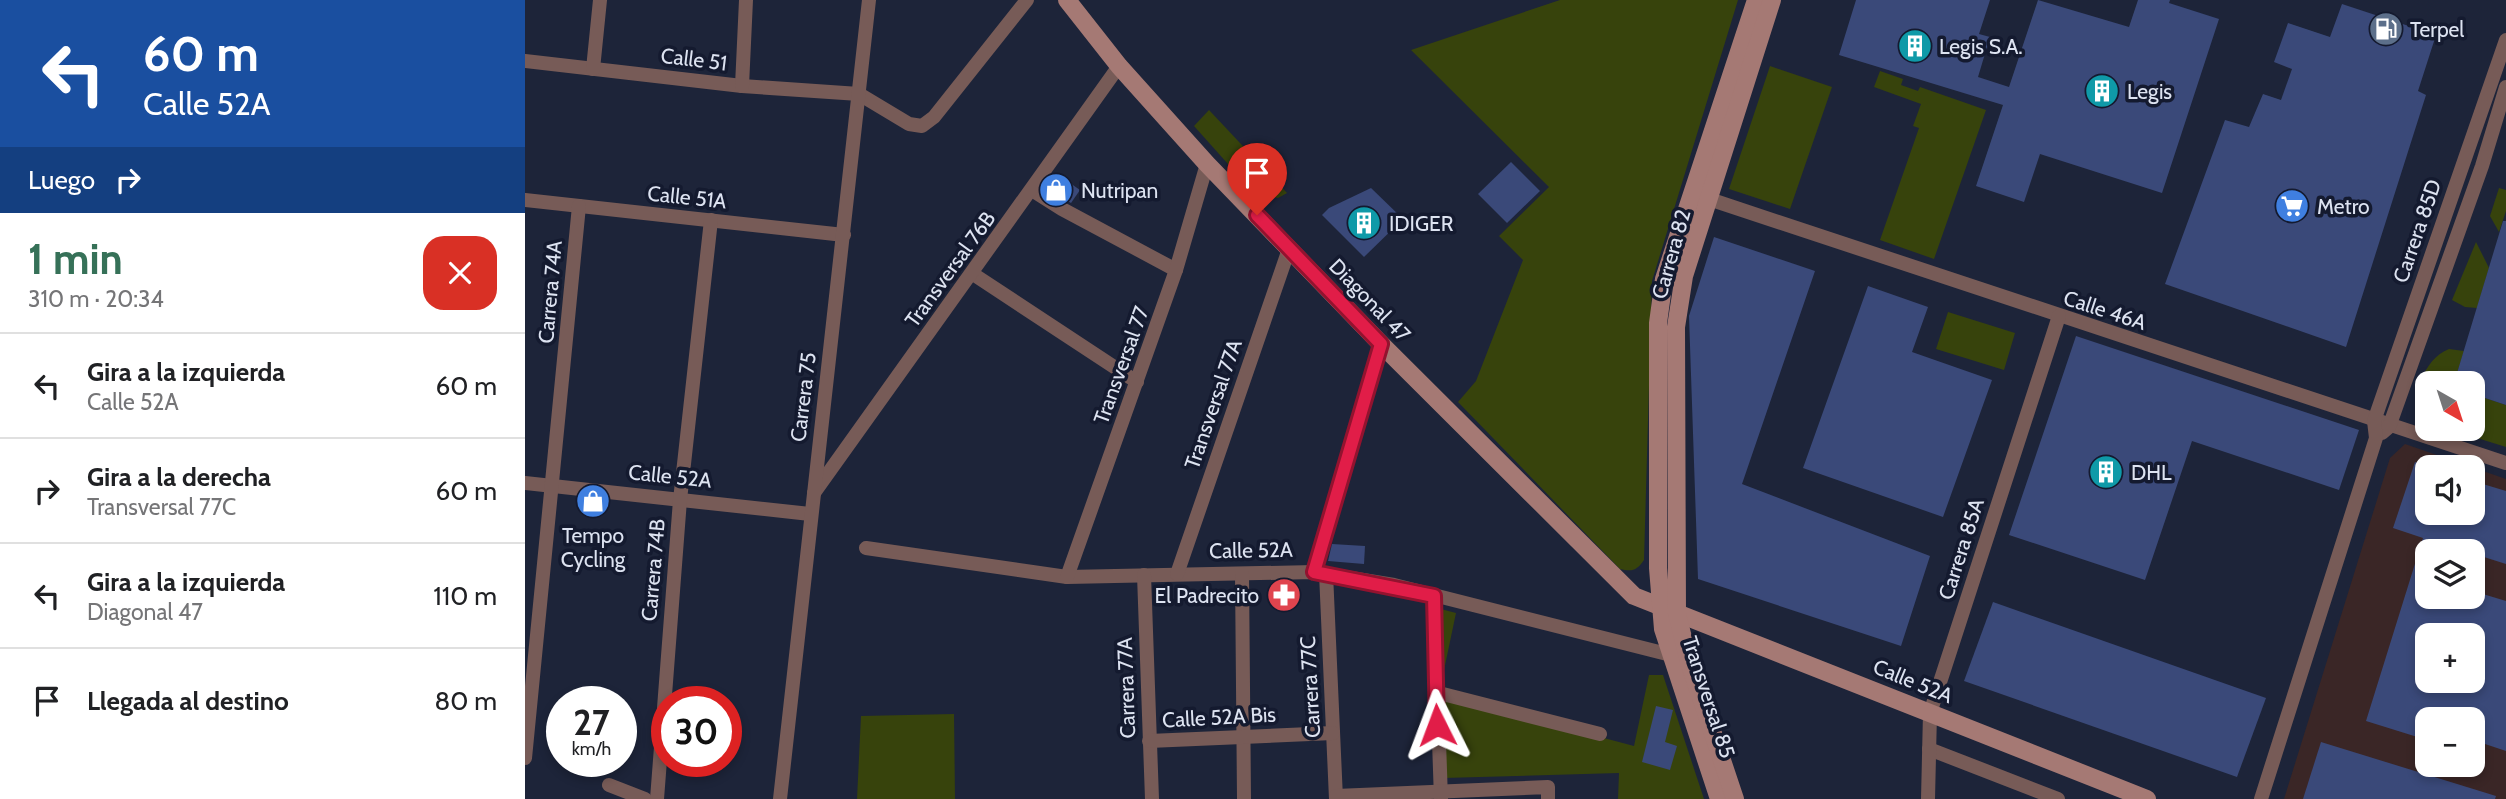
<!DOCTYPE html>
<html lang="es">
<head>
<meta charset="utf-8">
<style>
	body { margin:0; font-family:Cabin,sans-serif; background:#f2f2f2; color:#202124; height:100vh; display:flex; flex-direction:column; font-size:26px; white-space:nowrap }
	* { box-sizing:border-box; margin:0 }
	p { font-size:23px; color:#757577 }
	.icon { flex:none; width:38px; height:38px; fill:none; stroke:currentColor; stroke-width:2; stroke-linecap:round; stroke-linejoin:round }
	.map { position:relative; flex:1; overflow:hidden }
	.side { display:flex; flex-direction:column; background:#fff; width:525px }
	.side>* { flex:none }
	.banner { background:#1a4fa0; color:#fff; overflow:hidden }
	.needle { width:46px; rotate:141deg }
	.tools { position:absolute; left:1890px; top:371px; display:grid; gap:14px }
	.tools a { display:grid; place-items:center; width:70px; height:70px; border-radius:14px; background:#fff; box-shadow:0 4px 10px #0003; font-size:35px }
	.speed { position:absolute; left:21px; top:686px; display:flex; gap:14px; font-size:35px; font-weight:700; text-align:center }
	.speed>* { display:grid; place-content:center; width:91px; height:91px; border-radius:50%; background:#fff; box-shadow:0 4px 10px #0003; line-height:1 }
	.speed small { font-size:18px; font-weight:400 }
	.speed .limit { border:10px solid #d22; background:#fff; color:#111 }
	.pin { position:absolute; display:grid; place-items:center; width:60px; height:60px; color:#fff; margin:-72px -30px; border-radius:50% 50% 50% 0; rotate:-45deg; box-shadow:0 0 7px #0007 }
	.pin .icon { rotate:45deg }
	.me { position:absolute; width:77px; margin:-38px; rotate:357deg; stroke-linejoin:round; filter:drop-shadow(0 0 5px #0008) }
	.turn { display:flex; align-items:center; gap:24px; height:147px; padding:0 28px; font-size:32px }
	.turn .icon { width:91px; height:91px; stroke-width:2.5 }
	.turn b { display:block; font-size:49px; line-height:60px }
	.then { display:flex; align-items:center; height:66px; padding:0 28px; background:#0003; gap:14px; font-size:26px }
	.round { display:grid; place-items:center; flex:none; width:74px; height:74px; border-radius:21px; background:#f2f2f2 }
	.headline { display:flex; align-items:center; justify-content:space-between; height:119px; padding:0 28px }
	h1 { font-size:42px; font-weight:700; line-height:52px; color:#367158 }
	ul { padding:0; list-style:none }
	li { display:flex; align-items:center; gap:21px; height:105px; padding:0 28px; border-top:2px solid #e0e0e0 }
	li div { flex:1 }
	li b { display:block; font-size:26px }
	li em { font-style:normal }
	main { display:flex; flex:1; min-height:0 }
	.map>svg:first-child { display:block }
	.industrial { fill:#3a2626; fill-rule:evenodd }
	.green { fill:#37430c }
	.building { fill:#3a4979; fill-rule:evenodd }
	.lines { fill:none; stroke-linecap:round; stroke-linejoin:round }
	.street { stroke:#775b57; stroke-width:14 }
	.secondary { stroke:#a57974; stroke-width:18 }
	.route-casing { stroke:#92132f; stroke-width:18 }
	.route { stroke:#e11d48; stroke-width:12 }
	.labels { text-anchor:middle; dominant-baseline:central; stroke-width:7; stroke-linejoin:round; paint-order:stroke }
	.poi-label { font-size:21px; fill:#dde3f1; stroke:#141a2f; text-anchor:start }
	.street-label { font-size:21px; fill:#dde3f1; stroke:#141a2f }
</style>
</head>
<body>
<main>
<section class="side">
<div class="banner">
<div class="turn"><svg class="icon" aria-label="left" viewBox="0 0 24 24"><path d="M17 20v-9H6M10 6l-5 5 5 5"/></svg><div><b>60 m</b>Calle 52A</div></div>
<div class="then">Luego<svg class="icon" aria-label="right" viewBox="0 0 24 24"><path d="M7 20v-9h11M14 6l5 5-5 5"/></svg></div>
</div>
<div class="headline"><div><h1>1 min</h1><p>310 m · 20:34</p></div><a class="round" style="background:#d93025;color:#fff"><svg class="icon" aria-label="close" viewBox="0 0 24 24"><path d="M6 6l12 12M18 6L6 18"/></svg></a></div>
<ul>
<li><svg class="icon" aria-label="left" viewBox="0 0 24 24"><path d="M17 20v-9H6M10 6l-5 5 5 5"/></svg><div><b>Gira a la izquierda</b><p>Calle 52A</p></div><em>60 m</em></li>
<li><svg class="icon" aria-label="right" viewBox="0 0 24 24"><path d="M7 20v-9h11M14 6l5 5-5 5"/></svg><div><b>Gira a la derecha</b><p>Transversal 77C</p></div><em>60 m</em></li>
<li><svg class="icon" aria-label="left" viewBox="0 0 24 24"><path d="M17 20v-9H6M10 6l-5 5 5 5"/></svg><div><b>Gira a la izquierda</b><p>Diagonal 47</p></div><em>110 m</em></li>
<li><svg class="icon" aria-label="arrive" viewBox="0 0 24 24"><path d="M6 21V4h12l-3 4 3 4H6"/></svg><div><b>Llegada al destino</b></div><em>80 m</em></li>
</ul>
</section>
<div class="map">
<svg width="1981" height="799" viewBox="0 0 1981 799">
	<rect width="100%" height="100%" fill="#1d2439"/>
	<path class="industrial" d="M1880,444L1981,479V799H1759L1865,458ZM1902,467H1948V513H1902ZM1902,551H1948V597H1902ZM1902,635H1948V681H1902ZM1902,719H1948V765H1902Z"/>
	<g class="green">
		<path d="M1035,0H1213L1127,281L1119,560C1112,570 1108,572 1095,569L933,402L951,381L998,260L974,236L1024,187L886,50Z"/>
		<path d="M1245,66L1307,87L1265,209L1204,189Z"/>
		<path d="M1355,71L1378,79L1376,85L1393,91L1395,87L1461,110L1409,259L1355,240L1394,128L1388,126L1396,104L1349,87Z"/>
		<path d="M684,110L762,193L753,198L728,192L669,126Z"/>
		<path d="M1974,188L1981,190V211L1974,232L1965,216Z"/>
		<path d="M1951,242L1964,268L1952,308L1940,307L1927,300Z"/>
		<path d="M1423,312L1490,333L1479,370L1411,349Z"/>
		<path d="M1924,349L1939,351L1929,383H1902V420C1884,399 1898,359 1924,349Z"/>
		<path d="M1948,394L1981,405V447L1923,429H1948Z"/>
		<path d="M912,608L931,613L914,694L1109,746L1124,675H1138L1179,799H1093L1094,773L918,778Z"/>
		<path d="M429,714L430,799H332L336,716Z"/>
	</g>
	<g class="building">
		<path d="M1331,0H1465L1454,34L1465,37L1453,77L1484,87L1513,0L1604,27L1613,0H1645L1644,3L1694,19L1637,193L1515,154L1499,202L1451,186L1478,105L1314,55Z"/>
		<path d="M1817,4L1911,35L1893,91L1901,95L1821,347L1640,284L1700,120L1724,127L1738,94L1756,100L1767,69L1749,62L1763,23L1805,37Z"/>
		<path d="M986,162L1015,191L982,223L953,194Z"/>
		<path d="M535,176L555,190L546,203L525,190Z"/>
		<path d="M846,188L878,219L839,257L797,215L804,208Z"/>
		<path d="M1978,221H1981V405L1948,394V383H1929Z"/>
		<path d="M1189,237L1290,271L1217,484L1405,556L1376,646L1173,579L1164,316Z"/>
		<path d="M1343,286L1403,307L1387,352L1467,380L1418,517L1278,468Z"/>
		<path d="M1551,336L1834,430L1814,490L1667,441L1620,580L1484,535Z"/>
		<path d="M1890,462L1902,466V513H1948V481L1981,491V564L1902,539V597H1948V591L1981,601V751L1948,740V719H1902V740L1841,721L1898,538L1868,528ZM1902,635H1948V681H1902Z"/>
		<path d="M807,544L840,546L839,564L803,561Z"/>
		<path d="M1468,602L1741,698L1712,777L1439,681Z"/>
		<path d="M1131,706L1148,710L1140,742L1152,746L1145,770L1117,762Z"/>
		<path d="M1796,742L1971,796L1970,799H1778Z"/>
	</g>
	<g class="lines">
		<g class="street">
			<path d="M0,61L217,86L334,94L384,124L397,126L409,117L502,0"/>
			<path d="M68,69L75,0"/>
			<path d="M217,86L221,0"/>
			<path d="M507,190L537,209L651,270"/>
			<path d="M1175,196L1981,463"/>
			<path d="M0,200L319,235"/>
			<path d="M448,274L612,382"/>
			<path d="M1857,433L1864,427L1957,166L1981,87"/>
			<path d="M0,483L285,514"/>
			<path d="M289,493L594,66"/>
			<path d="M341,548L542,577L789,572L869,585L1146,655"/>
			<path d="M789,572L856,344"/>
			<path d="M801,573L811,799"/>
			<path d="M652,574L764,249"/>
			<path d="M717,574L719,799"/>
			<path d="M619,575L627,799"/>
			<path d="M542,577L651,270L682,164"/>
			<path d="M909,596L916,799"/>
			<path d="M910,692L1075,734"/>
			<path d="M624,741L808,733"/>
			<path d="M1404,749L1533,799"/>
			<path d="M0,758L54,206"/>
			<path d="M84,785L120,799"/>
			<path d="M811,796L1023,787V799"/>
			<path d="M132,799L155,500L186,220"/>
			<path d="M255,799L344,0"/>
			<path d="M1403,799L1405,713L1534,316"/>
			<path d="M1736,799L1851,438L1849,421L1981,40"/>
		</g>
		<g class="secondary">
			<path d="M542,0L594,66L682,164L856,344L1109,596L1622,799"/>
			<path d="M1194,799L1138,629L1133,568V323L1139,279L1231,0"/>
			<path d="M1210,799L1164,662L1152,614L1151,327L1159,276L1247,0"/>
		</g>
	</g>
	<g class="lines">
		<g class="route-casing">
			<path id="route" d="M732,215L856,344L789,572L909,596L912,725"/>
		</g>
		<use href="#route" class="route"/>
	</g>
	<defs>
		<g id="fuel-disc" transform="scale(1.75)"><circle r="9.5" fill="#5c6f8a" stroke="#141a2f"/><path d="M-5.5-6h7V0h2V4h1.3V-2.5L3-4.5l.8-.8L6-3V5H2.5V1h-1V6h-7ZM-4.2-4.7v3.2H.2V-4.7Z" fill="#fff"/></g>
		<g id="building-disc" transform="scale(1.75)"><circle r="9.5" fill="#0f9aa8" stroke="#141a2f"/><path d="M-4-6H4V6H1V3H-1V6H-4ZM-2.5-4.3h1.7v1.8h-1.7ZM.8-4.3h1.7v1.8H.8ZM-2.5-1h1.7V.8h-1.7ZM.8-1h1.7V.8H.8Z" fill="#fff"/></g>
		<g id="shop-disc" transform="scale(1.75)"><circle r="9.5" fill="#3f7fe0" stroke="#141a2f"/><path d="M-5-2.5h2.3a2.7 3.5 0 0 1 5.4 0H5L5.5 6h-11ZM-1.5-2.5h3a1.5 2.3 0 0 0-3 0Z" fill="#fff"/></g>
		<g id="supermarket-disc" transform="scale(1.75)"><circle r="9.5" fill="#3f7fe0" stroke="#141a2f"/><path d="M-6-5.5h2.5l.6 2H6L4.5 2H-2.5L-4.4-4H-6ZM-1.5 3.2a1.3 1.3 0 1 0 .1 0ZM3 3.2a1.3 1.3 0 1 0 .1 0Z" fill="#fff"/></g>
		<g id="pharmacy-disc" transform="scale(1.75)"><circle r="9.5" fill="#e0444e" stroke="#141a2f"/><path d="M-2-6h4v4h4v4h-4v4h-4v-4h-4v-4h4Z" fill="#fff"/></g>
	</defs>
	<g fill-rule="evenodd">
		<use href="#fuel-disc" x="1861" y="29"/>
		<use href="#building-disc" x="1390" y="46"/>
		<use href="#building-disc" x="1577" y="91"/>
		<use href="#shop-disc" x="531" y="190"/>
		<use href="#supermarket-disc" x="1767" y="206"/>
		<use href="#building-disc" x="839" y="223"/>
		<use href="#building-disc" x="1581" y="472"/>
		<use href="#shop-disc" x="68" y="501"/>
		<use href="#pharmacy-disc" x="759" y="595"/>
	</g>
	<g class="labels">
		<g class="poi-label">
			<text x="1885" y="29">Terpel</text>
			<text x="1414" y="46">Legis S.A.</text>
			<text x="1602" y="91">Legis</text>
			<text x="556" y="190">Nutripan</text>
			<text x="1792" y="206">Metro</text>
			<text x="864" y="223">IDIGER</text>
			<text x="1606" y="472">DHL</text>
			<text x="68" y="535" text-anchor="middle">Tempo<tspan x="68" dy="24">Cycling</tspan></text>
			<text x="734" y="595" text-anchor="end">El Padrecito</text>
		</g>
		<g class="street-label">
			<text transform="translate(169 59) rotate(7)">Calle 51</text>
			<text transform="translate(162 197) rotate(6)">Calle 51A</text>
			<text transform="translate(1892 231) rotate(-71)">Carrera 85D</text>
			<text transform="translate(1146 254) rotate(-74)">Carrera 82</text>
			<text transform="translate(425 269) rotate(-54)">Transversal 76B</text>
			<text transform="translate(25 292) rotate(-85)">Carrera 74A</text>
			<text transform="translate(845 300) rotate(46)">Diagonal 47</text>
			<text transform="translate(1580 310) rotate(18)">Calle 46A</text>
			<text transform="translate(596 365) rotate(-70)">Transversal 77</text>
			<text transform="translate(278 397) rotate(-83)">Carrera 75</text>
			<text transform="translate(688 404) rotate(-71)">Transversal 77A</text>
			<text transform="translate(145 476) rotate(6)">Calle 52A</text>
			<text transform="translate(1436 549) rotate(-72)">Carrera 85A</text>
			<text transform="translate(726 550) rotate(-1)">Calle 52A</text>
			<text transform="translate(128 570) rotate(-85)">Carrera 74B</text>
			<text transform="translate(1388 681) rotate(22)">Calle 52A</text>
			<text transform="translate(785 687) rotate(-93)">Carrera 77C</text>
			<text transform="translate(601 688) rotate(-92)">Carrera 77A</text>
			<text transform="translate(1184 697) rotate(72)">Transversal 85</text>
			<text transform="translate(694 717) rotate(-3)">Calle 52A Bis</text>
		</g>
	</g>
</svg>
<div class="tools">
<a><svg class="needle" viewBox="-14 -14 28 28"><path d="M0-13l5 13h-10z" fill="#e53935"/><path d="M0 13l5-13h-10z" fill="#757577"/></svg></a>
<a><svg class="icon" aria-label="sound" viewBox="0 0 24 24"><path d="M4 9h4l5-4v14l-5-4H4zM17 9q2 3 0 6"/></svg></a>
<a><svg class="icon" aria-label="layers" viewBox="0 0 24 24"><path d="M12 4l9 5-9 5-9-5zM3 14l9 5 9-5"/></svg></a>
<a>+</a>
<a>−</a>
</div>
<div class="speed"><div>27<small>km/h</small></div><div class="limit">30</div></div>
<div class="pin" style="left:732px;top:215px;background:#d93025"><svg class="icon" aria-label="arrive" viewBox="0 0 24 24"><path d="M6 21V4h12l-3 4 3 4H6"/></svg></div>
<svg class="me" style="left:912px;top:725px" viewBox="-20 -20 40 40"><path d="M0-17L14 15 0 8-14 15z" fill="#e11d48" stroke="#fff" stroke-width="4"/></svg>
</div>
</main>
</body>
</html>
